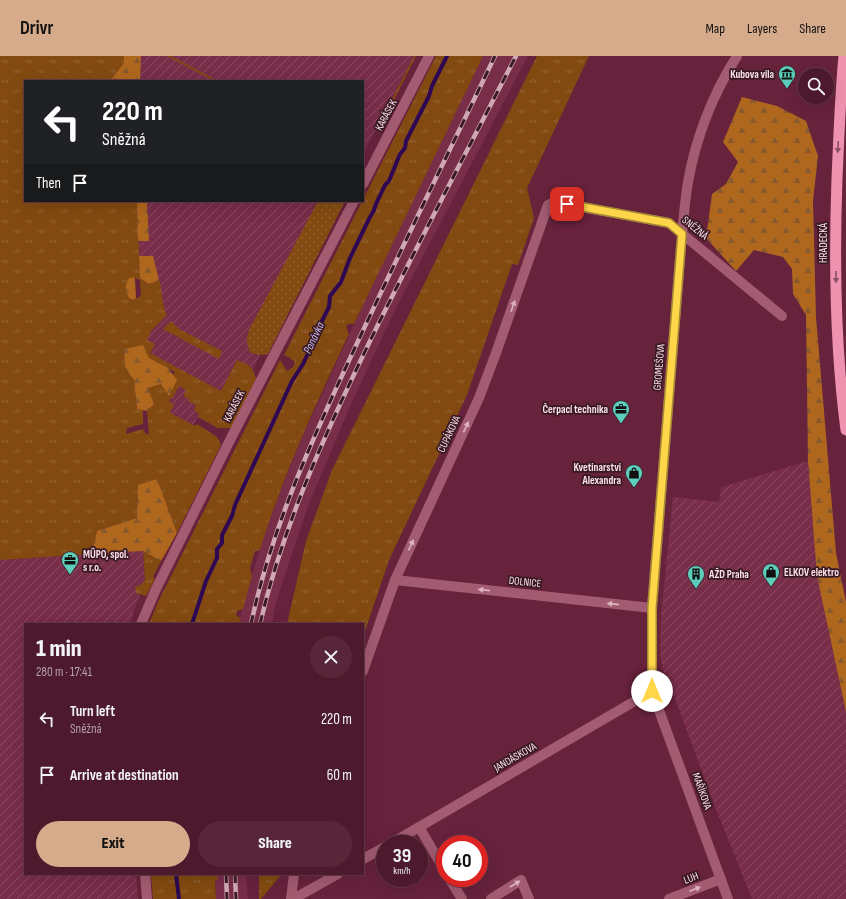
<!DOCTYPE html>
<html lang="en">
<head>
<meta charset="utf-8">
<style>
	body { margin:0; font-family:"Sofia Sans Condensed",sans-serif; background:#572739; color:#f1f3f6; height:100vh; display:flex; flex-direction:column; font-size:15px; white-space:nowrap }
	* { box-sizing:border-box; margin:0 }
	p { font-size:13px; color:#b3a1aa }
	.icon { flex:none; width:22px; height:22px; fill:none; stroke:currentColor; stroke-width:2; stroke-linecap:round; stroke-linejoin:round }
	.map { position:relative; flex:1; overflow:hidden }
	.sheet { position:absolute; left:24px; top:567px; width:340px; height:252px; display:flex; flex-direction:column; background:#4d1a2d; border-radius:0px; box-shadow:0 4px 16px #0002,0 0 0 1px #643849 }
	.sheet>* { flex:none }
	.banner { position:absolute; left:24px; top:24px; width:340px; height:122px; border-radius:0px; box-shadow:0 4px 16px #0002,0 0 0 1px #643849; background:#202124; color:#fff; overflow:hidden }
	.fabs { position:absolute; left:798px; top:12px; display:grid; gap:8px }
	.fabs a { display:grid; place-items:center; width:36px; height:36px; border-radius:50%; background:#4d1a2d; box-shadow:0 4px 16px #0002,0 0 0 1px #643849; font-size:20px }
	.speed { position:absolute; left:376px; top:779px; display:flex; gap:8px; font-size:20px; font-weight:700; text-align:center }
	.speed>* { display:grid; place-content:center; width:52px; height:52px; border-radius:50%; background:#4d1a2d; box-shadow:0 4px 16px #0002,0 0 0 1px #643849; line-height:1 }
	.speed small { font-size:10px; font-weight:400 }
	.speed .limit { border:6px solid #d22; background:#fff; color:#111 }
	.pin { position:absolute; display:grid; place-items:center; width:34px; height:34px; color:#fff; margin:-17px; border-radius:8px; box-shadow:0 2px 6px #0006 }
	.me { position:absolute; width:44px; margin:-22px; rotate:0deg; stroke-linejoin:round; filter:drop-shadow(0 0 3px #0008) }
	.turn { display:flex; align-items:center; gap:14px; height:84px; padding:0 12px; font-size:18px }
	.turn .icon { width:52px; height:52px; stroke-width:2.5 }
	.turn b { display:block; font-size:28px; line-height:34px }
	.then { display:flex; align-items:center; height:38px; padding:0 12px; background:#0003; gap:8px; font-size:15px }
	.round { display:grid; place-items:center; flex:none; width:42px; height:42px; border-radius:21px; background:#572739 }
	.headline { display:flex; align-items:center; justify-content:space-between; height:68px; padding:0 12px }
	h1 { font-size:24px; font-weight:800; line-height:30px }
	.cta { display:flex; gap:8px; margin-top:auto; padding:8px 12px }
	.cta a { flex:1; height:46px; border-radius:24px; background:#d6ab8b; color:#111; font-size:16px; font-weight:800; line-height:46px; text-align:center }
	.cta a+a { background:#572739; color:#f1f3f6 }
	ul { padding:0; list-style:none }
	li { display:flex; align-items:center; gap:12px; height:56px; padding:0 12px }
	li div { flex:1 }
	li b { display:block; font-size:15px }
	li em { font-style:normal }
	header { display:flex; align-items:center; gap:24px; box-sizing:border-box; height:56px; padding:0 20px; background:#d6ab8b; color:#111 }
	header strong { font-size:19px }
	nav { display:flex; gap:22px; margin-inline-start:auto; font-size:14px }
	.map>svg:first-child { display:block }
	.built { fill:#782d49 }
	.industrial { fill:url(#industrial-furrows) }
	.grass { fill:url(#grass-tufts); fill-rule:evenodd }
	.forest { fill:url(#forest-firs) }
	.garden { fill:url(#garden-dots) }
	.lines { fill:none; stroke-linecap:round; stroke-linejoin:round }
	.stream { stroke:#2f0854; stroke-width:4 }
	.minor { stroke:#a25b71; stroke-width:10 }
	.tertiary { stroke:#a25b71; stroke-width:10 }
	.trunk { stroke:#ee92af; stroke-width:11 }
	.rail-casing { stroke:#d1a9b6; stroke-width:4.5 }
	.rail { stroke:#391a24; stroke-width:3; stroke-dasharray:9; stroke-linecap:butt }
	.oneway { fill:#8a5063 }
	.oneway2 { fill:#ddb3bf }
	.route-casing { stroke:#a68a30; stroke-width:10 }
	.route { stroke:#ffd54a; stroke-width:7 }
	.labels { text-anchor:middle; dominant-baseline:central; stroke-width:3.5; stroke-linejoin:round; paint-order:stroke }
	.poi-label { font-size:11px; font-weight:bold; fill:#fde2e9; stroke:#391a24; text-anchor:end }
	.street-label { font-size:11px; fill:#fde2e9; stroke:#391a24 }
	.water-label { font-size:12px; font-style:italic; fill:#cbb9ed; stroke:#391a24 }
</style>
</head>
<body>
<header>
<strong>Drivr</strong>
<nav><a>Map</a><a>Layers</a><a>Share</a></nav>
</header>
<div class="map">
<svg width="846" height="843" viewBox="0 0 846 843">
	<defs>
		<pattern id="industrial-furrows" width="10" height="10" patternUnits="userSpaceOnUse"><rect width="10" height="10" fill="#782d49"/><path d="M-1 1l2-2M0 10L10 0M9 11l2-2" fill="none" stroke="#8c4b63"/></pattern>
		<pattern id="grass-tufts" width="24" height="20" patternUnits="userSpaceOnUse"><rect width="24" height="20" fill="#824a10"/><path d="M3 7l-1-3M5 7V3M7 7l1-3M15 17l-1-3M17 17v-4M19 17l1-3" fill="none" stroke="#956433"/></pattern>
		<pattern id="forest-firs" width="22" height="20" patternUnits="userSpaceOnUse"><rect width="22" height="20" fill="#af671d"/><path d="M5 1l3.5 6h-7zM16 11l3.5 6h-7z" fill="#87592d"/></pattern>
		<pattern id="garden-dots" width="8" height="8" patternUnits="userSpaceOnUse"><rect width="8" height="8" fill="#824a10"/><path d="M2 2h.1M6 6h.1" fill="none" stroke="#956433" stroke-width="1.8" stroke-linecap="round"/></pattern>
	</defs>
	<rect width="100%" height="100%" fill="#67223c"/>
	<g class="built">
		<path d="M483,0H528L397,250L351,348L309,448L292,497L275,550L272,568H239L245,542L262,487L280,436L301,384L369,236Z"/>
		<path d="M215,818H246L248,843H216Z"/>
	</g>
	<g class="industrial">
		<path d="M130,0H414L363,98V25H132Z"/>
		<path d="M137,145H339L223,372L216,371L198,361L193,369L158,351L175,316L144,300L143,289Z"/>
		<path d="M808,405L817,520L846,656V843H752L716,753L674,640L668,642L660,597L661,560L673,441L719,446L721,431Z"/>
		<path d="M143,495L145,527L135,551L130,568H25V818H136L138,843H0V504Z"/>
	</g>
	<g class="grass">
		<path d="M0,0H124V7L112,25H25V145H137L140,222L149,228L159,224C163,236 161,248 167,259L151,275L147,284L155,288L150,297L221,335L237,304C249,309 253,310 256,323L231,372H218L198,361L199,358L194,354L196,349L188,345L189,343L183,340L186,334L179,330L172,343L170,342L169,346L174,348L170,357L196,370L197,368L217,381L221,389L177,477L157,423L138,430L137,462L97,475L92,498L0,504ZM132,221L140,224L141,240L133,244L129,242ZM124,293L144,300L175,316L166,334L161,328L148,332L154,348L147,355L149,378H146L143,373L126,378L127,372L143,368V354L137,353L134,324L125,312Z"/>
		<path d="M167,0H171L218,25H214Z"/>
		<path d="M414,0H416L387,58L385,57Z"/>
		<path d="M436,0H483L354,268H348L346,271L349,278C316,348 283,419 260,494L255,495L250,512L252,520L243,553L237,555L236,559L241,562L239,568H149L158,546L280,304L287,315L293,311L295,306L290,302L284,299Z"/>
		<path d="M537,0H589L527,132L534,162L518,209L512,208L467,339L389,504L363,581V568H287L306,485L332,414Z"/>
		<path d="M171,265L179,273L222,295L219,303L163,273Z"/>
		<path d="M143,495L161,505L153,521L155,523L146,540L136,537L135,531L141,529L145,524Z"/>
		<path d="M151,818H218V822L215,826L216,843H153Z"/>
		<path d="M259,818H282L261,843H259Z"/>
	</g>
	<g class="forest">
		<path d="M124,0H141L140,25L111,24L124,7Z"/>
		<path d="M742,41L777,50L806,65L818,100L813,145L816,261L836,497L846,546V656L817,520L808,405L806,259L793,238L792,213L783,201L754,194L736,215L706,182L712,138L726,128L738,106L723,86Z"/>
		<path d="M137,145H147L149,185H138Z"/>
		<path d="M139,200H153L159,224L149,228L140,222Z"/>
		<path d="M132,221L135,222L136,242L133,244L129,242L125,233L128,223Z"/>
		<path d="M143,289L149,302L168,312L177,324L169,340L161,328L148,332L154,348L147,355L137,353L134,324L125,312L124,293Z"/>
		<path d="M157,423L177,477L161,505L143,495L92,498L97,475L137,462L138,429Z"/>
	</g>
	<path class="garden" d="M318,145H345L268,298C261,300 257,299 250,296C246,287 246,283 249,274Z"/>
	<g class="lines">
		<g class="stream">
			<path d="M192,568L206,525L217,502V493L222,487V479L232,460L235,449L292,325L303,308L311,291L312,285L329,251L330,240L341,226L350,202L369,163L374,154L376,148L385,129L389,125L400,98L405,92L406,85L429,40L432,30L447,0"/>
			<path d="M176,818L179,843"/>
		</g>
		<g class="minor">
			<path d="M363,128L429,0"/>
			<path d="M395,524L652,552"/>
			<path d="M141,568L156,533L231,382L354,145"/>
			<path d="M363,615L395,524L479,342L496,297L548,149L554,146L669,167L782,260"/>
			<path d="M419,771L445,815"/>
			<path d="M145,818L147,843"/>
			<path d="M449,822L462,843"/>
			<path d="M291,843L294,818"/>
			<path d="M491,843L521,824L529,843"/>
			<path d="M669,843L721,823"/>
		</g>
		<g class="tertiary">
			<path d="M390,788L652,635"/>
			<path d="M363,803L385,791"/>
			<path d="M293,843L338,818"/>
			<path d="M728,843L652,635V552L682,178C684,160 685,143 688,126C696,81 713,38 737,0"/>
		</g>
		<path class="trunk" d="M844,0C840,41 839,81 837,122C834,206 835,291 846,374"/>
		<g class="rail-casing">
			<g id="rail">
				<path d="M251,568C272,469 316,375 359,283C403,189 450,94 495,0"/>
				<path d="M260,568C283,469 326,376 370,285C417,189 467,95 516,0"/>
				<path d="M226,818L227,843"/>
				<path d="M235,818L236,843"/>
			</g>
		</g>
		<use href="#rail" class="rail"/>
	</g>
	<defs><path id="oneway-solid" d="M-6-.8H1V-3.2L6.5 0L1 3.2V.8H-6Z"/></defs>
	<g class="oneway">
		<use href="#oneway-solid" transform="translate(838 91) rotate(92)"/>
		<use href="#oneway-solid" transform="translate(836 221) rotate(89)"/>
	</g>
	<g class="oneway2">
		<use href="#oneway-solid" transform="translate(513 250) rotate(-71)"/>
		<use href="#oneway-solid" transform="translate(466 371) rotate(-65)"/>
		<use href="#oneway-solid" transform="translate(411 489) rotate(-66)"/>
		<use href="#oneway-solid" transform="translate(484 534) rotate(-174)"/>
		<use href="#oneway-solid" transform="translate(613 548) rotate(-174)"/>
		<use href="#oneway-solid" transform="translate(515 828) rotate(-32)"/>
		<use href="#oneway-solid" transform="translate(695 833) rotate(-21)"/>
	</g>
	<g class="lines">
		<g class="route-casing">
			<path id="route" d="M567,148L669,167L682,178L652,552V635"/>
		</g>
		<use href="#route" class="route"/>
	</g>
	<defs>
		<g id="museum-pin" transform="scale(0.9)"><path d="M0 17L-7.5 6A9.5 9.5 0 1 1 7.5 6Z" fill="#5ccebb" stroke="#391a24"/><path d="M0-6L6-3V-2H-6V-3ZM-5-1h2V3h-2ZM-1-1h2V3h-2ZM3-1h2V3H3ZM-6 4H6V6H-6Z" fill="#111"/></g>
		<g id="office-pin" transform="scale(0.9)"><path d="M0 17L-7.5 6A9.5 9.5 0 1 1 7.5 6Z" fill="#5ccebb" stroke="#391a24"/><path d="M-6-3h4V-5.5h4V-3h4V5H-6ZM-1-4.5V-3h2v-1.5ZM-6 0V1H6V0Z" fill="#111"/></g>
		<g id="shop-pin" transform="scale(0.9)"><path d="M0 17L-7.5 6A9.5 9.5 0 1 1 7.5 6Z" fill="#5ccebb" stroke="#391a24"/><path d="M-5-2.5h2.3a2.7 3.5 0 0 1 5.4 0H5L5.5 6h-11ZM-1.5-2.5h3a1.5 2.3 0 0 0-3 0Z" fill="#111"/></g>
		<g id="building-pin" transform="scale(0.9)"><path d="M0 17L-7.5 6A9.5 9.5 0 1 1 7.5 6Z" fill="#5ccebb" stroke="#391a24"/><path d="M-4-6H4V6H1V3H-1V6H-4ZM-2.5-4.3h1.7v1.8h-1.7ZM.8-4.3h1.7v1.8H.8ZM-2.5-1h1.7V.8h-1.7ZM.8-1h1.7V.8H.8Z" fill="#111"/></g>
	</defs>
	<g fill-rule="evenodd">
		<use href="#museum-pin" x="787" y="18"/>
		<use href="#office-pin" x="621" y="353"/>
		<use href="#shop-pin" x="634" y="417"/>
		<use href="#office-pin" x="70" y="504"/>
		<use href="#shop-pin" x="771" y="516"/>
		<use href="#building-pin" x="696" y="518"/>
	</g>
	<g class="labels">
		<g class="poi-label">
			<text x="774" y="18">Kubova vila</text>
			<text x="608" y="353">Čerpací technika</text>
			<text x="621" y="411">Kvetinarstvi<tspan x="621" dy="13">Alexandra</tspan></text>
			<text x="83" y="498" text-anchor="start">MÜPO, spol.<tspan x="83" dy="13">s r.o.</tspan></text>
			<text x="784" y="516" text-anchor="start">ELKOV elektro</text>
			<text x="709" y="518" text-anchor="start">AŽD Praha</text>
		</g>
		<g class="street-label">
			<text transform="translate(386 59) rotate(-62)">KARÁSEK</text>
			<text transform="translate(695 172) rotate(39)">SNĚŽNÁ</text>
			<text transform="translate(823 187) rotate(-90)">HRADECKÁ</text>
			<text transform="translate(659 311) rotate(-85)">GROMEŠOVA</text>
			<text transform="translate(234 350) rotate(-63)">KARÁSEK</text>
			<text transform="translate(449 378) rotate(-65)">CUPÁKOVA</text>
			<text transform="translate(525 526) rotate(6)">DOLNICE</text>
			<text transform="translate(515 701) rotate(-30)">JANDÁSKOVA</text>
			<text transform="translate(702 735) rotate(70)">MAŘÍKOVA</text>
			<text transform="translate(691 822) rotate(-21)">LUH</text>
		</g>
		<g class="water-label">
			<text transform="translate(314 282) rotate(-65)">Ponávka</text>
		</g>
	</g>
</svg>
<div class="fabs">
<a><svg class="icon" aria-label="search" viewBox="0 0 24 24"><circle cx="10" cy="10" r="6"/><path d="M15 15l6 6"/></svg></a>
</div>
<div class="speed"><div>39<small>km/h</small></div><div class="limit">40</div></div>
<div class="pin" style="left:567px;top:148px;background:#d93025"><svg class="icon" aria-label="arrive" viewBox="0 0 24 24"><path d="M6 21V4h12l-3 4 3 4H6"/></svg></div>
<svg class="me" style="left:652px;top:635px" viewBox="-20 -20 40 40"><circle r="19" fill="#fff"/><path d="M0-13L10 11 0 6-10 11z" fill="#ffd54a"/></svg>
<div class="banner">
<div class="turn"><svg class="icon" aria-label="left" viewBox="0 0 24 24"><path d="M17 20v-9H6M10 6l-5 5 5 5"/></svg><div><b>220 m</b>Sněžná</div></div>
<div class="then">Then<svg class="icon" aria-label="arrive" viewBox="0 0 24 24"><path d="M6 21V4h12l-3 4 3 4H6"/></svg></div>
</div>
<section class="sheet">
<div class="headline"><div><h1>1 min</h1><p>280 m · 17:41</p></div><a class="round"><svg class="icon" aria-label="close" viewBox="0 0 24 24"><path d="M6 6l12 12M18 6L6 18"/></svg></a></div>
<ul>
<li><svg class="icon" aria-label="left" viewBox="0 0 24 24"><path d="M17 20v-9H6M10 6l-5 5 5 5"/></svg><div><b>Turn left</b><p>Sněžná</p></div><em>220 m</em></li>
<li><svg class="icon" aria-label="arrive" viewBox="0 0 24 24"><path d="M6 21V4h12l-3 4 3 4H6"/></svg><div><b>Arrive at destination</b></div><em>60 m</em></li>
</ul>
<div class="cta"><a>Exit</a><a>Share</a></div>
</section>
</div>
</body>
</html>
